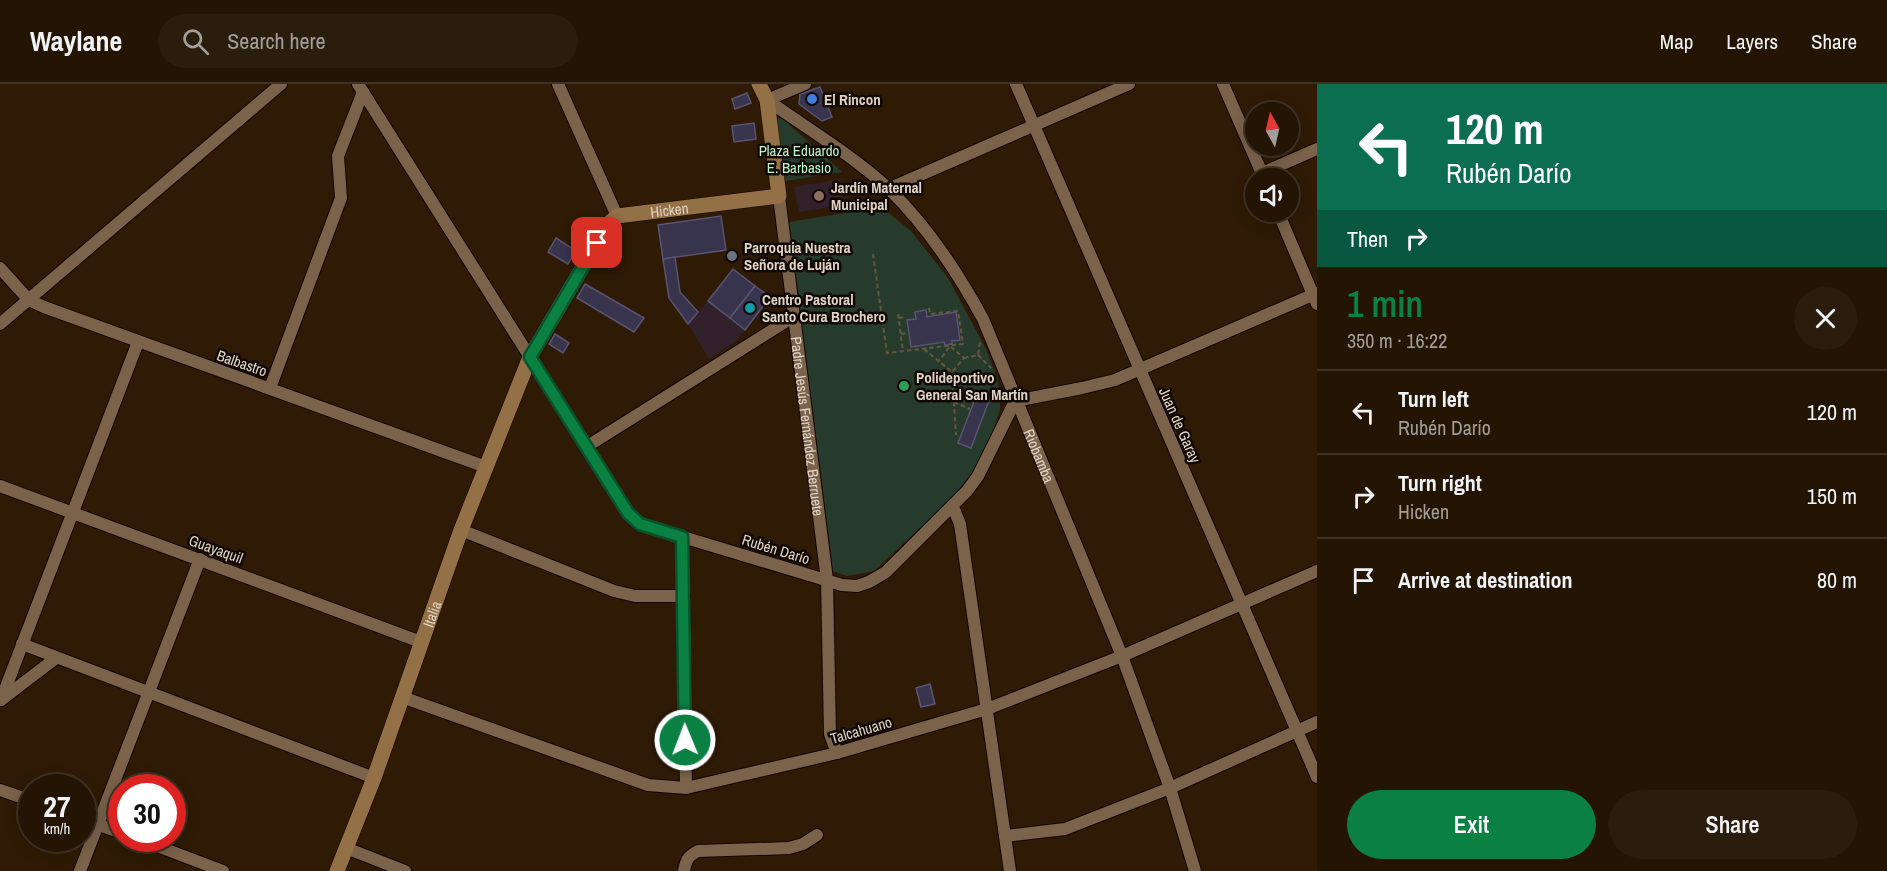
<!DOCTYPE html>
<html lang="en">
<head>
<meta charset="utf-8">
<style>
	body { margin:0; font-family:"Archivo Narrow",sans-serif; background:#2b1d0e; color:#f1f3f6; height:100vh; display:flex; flex-direction:column; font-size:22px; white-space:nowrap }
	* { box-sizing:border-box; margin:0 }
	p { font-size:20px; color:#a39e9a }
	.icon { flex:none; width:33px; height:33px; fill:none; stroke:currentColor; stroke-width:2; stroke-linecap:round; stroke-linejoin:round }
	.map { position:relative; flex:1; overflow:hidden }
	.drawer { display:flex; flex-direction:column; background:#231404; width:570px }
	.drawer>* { flex:none }
	.banner { background:#0b6e4f; color:#fff; overflow:hidden }
	.needle { width:39px; rotate:352deg }
	.controls { position:absolute; left:1245px; top:18px; display:grid; gap:12px }
	.controls a { display:grid; place-items:center; width:54px; height:54px; border-radius:50%; background:#231404; box-shadow:0 3px 15px #0003,0 0 0 2px #403326; font-size:30px }
	.speed { position:absolute; left:18px; top:690px; display:flex; gap:12px; font-size:30px; font-weight:700; text-align:center }
	.speed>* { display:grid; place-content:center; width:78px; height:78px; border-radius:50%; background:#231404; box-shadow:0 3px 15px #0003,0 0 0 2px #403326; line-height:1 }
	.speed small { font-size:15px; font-weight:400 }
	.speed .limit { border:9px solid #d22; background:#fff; color:#111 }
	.pin { position:absolute; display:grid; place-items:center; width:51px; height:51px; color:#fff; margin:-26px; border-radius:12px; box-shadow:0 3px 9px #0006 }
	.me { position:absolute; width:66px; margin:-33px; rotate:359deg; stroke-linejoin:round; filter:drop-shadow(0 0 4px #0008) }
	.turn { display:flex; align-items:center; gap:21px; height:126px; padding:0 30px; font-size:27px }
	.turn .icon { width:78px; height:78px; stroke-width:2.5 }
	.turn b { display:block; font-size:42px; line-height:51px }
	.then { display:flex; align-items:center; height:57px; padding:0 30px; background:#0003; gap:12px; font-size:22px }
	.round { display:grid; place-items:center; flex:none; width:63px; height:63px; border-radius:32px; background:#2b1d0e }
	.overview { display:flex; align-items:center; justify-content:space-between; height:102px; padding:0 30px }
	h1 { font-size:36px; font-weight:600; line-height:45px; color:#0b8043 }
	.primary-button { display:flex; gap:12px; margin-top:auto; padding:12px 30px }
	.primary-button a { flex:1; height:69px; border-radius:36px; background:#0b8043; color:#fff; font-size:24px; font-weight:600; line-height:69px; text-align:center }
	.primary-button a+a { background:#2b1d0e; color:#f1f3f6 }
	ul { padding:0; list-style:none }
	li { display:flex; align-items:center; gap:18px; height:84px; padding:0 30px; border-top:2px solid #403326 }
	li div { flex:1 }
	li b { display:block; font-size:22px }
	li em { font-style:normal }
	header { display:flex; align-items:center; gap:36px; box-sizing:border-box; height:84px; padding:0 30px; background:#231404; border-bottom:2px solid #403326 }
	header strong { font-size:28px }
	nav { display:flex; gap:33px; margin-inline-start:auto; font-size:21px }
	.search { width:420px; height:54px; background:#2b1d0e; display:flex; align-items:center; gap:15px; box-sizing:border-box; padding:0 21px; border-radius:33px; color:#a39e9a; font-size:22px }
	main { display:flex; flex:1; min-height:0 }
	.map>svg:first-child { display:block }
	.education { fill:#32212b }
	.green { fill:#273b2d }
	.building { fill:#39344e; stroke:#595471; stroke-width:1.5 }
	.lines { fill:none; stroke-linecap:round; stroke-linejoin:round }
	.street-casing { stroke:#160500; stroke-width:14 }
	.secondary-casing { stroke:#160500; stroke-width:16 }
	.path { stroke:#685643; stroke-width:2; stroke-dasharray:4.5 3; stroke-linecap:butt }
	.street { stroke:#7a624b; stroke-width:12 }
	.secondary { stroke:#937046; stroke-width:15 }
	.route-casing { stroke:#07532c; stroke-width:15 }
	.route { stroke:#0b8043; stroke-width:10 }
	.shop-dot { fill:#3f7fe0; stroke:#100802; stroke-width:2 }
	.education-dot { fill:#8d6e63; stroke:#100802; stroke-width:2 }
	.worship-dot { fill:#6b7280; stroke:#100802; stroke-width:2 }
	.culture-dot { fill:#0f9aa8; stroke:#100802; stroke-width:2 }
	.leisure-dot { fill:#2e9e5b; stroke:#100802; stroke-width:2 }
	.labels { text-anchor:middle; dominant-baseline:central; stroke-width:5; stroke-linejoin:round; paint-order:stroke }
	.poi-label { font-size:15px; font-weight:bold; fill:#e0d2c5; stroke:#100802; text-anchor:start }
	.park-label { font-size:15px; fill:#bbf1cb; stroke:#100802 }
	.street-label { font-size:15px; fill:#e0d2c5; stroke:#100802 }
</style>
</head>
<body>
<header>
<strong>Waylane</strong>
<div class="search"><svg class="icon" aria-label="search" viewBox="0 0 24 24"><circle cx="10" cy="10" r="6"/><path d="M15 15l6 6"/></svg>Search here</div>
<nav><a>Map</a><a>Layers</a><a>Share</a></nav>
</header>
<main>
<div class="map">
<svg width="1317" height="787" viewBox="0 0 1317 787">
	<rect width="100%" height="100%" fill="#2f1b05"/>
	<g class="education">
		<path d="M840,95L844,121L799,128L794,103Z"/>
		<path d="M708,217L745,246L737,256L709,275L688,240Z"/>
	</g>
	<g class="green">
		<path d="M780,34L784,36L842,88L779,98L776,35Z"/>
		<path d="M871,115L911,147L948,194L986,265L997,294L1000,310V326L992,349L972,389L951,415L874,487L847,492L833,487L789,138L845,129Z"/>
	</g>
	<g class="building">
		<path d="M820,3L832,33L822,37L799,20L800,10Z"/>
		<path d="M747,9L751,19L735,25L732,15Z"/>
		<path d="M754,39L756,55L734,58L732,42Z"/>
		<path d="M721,132L726,166L663,175L658,141Z"/>
		<path d="M556,154L576,167L568,180L548,168Z"/>
		<path d="M675,173L680,208L698,228L688,240L669,214L663,175Z"/>
		<path d="M733,185L755,202L730,234L708,217Z"/>
		<path d="M585,200L644,234L634,248L577,214Z"/>
		<path d="M755,202L770,213L745,246L730,234Z"/>
		<path d="M926,226L927,233L956,228L960,256L952,257V260L945,261L944,258L911,263L907,236L916,235L915,228Z"/>
		<path d="M555,250L569,259L563,269L549,260Z"/>
		<path d="M977,310L990,314L971,364L958,359Z"/>
		<path d="M930,600L935,620L921,623L916,604Z"/>
	</g>
	<g class="lines">
		<g class="street-casing">
			<g id="street">
				<path d="M358,0L628,429L640,440L842,501L857,502L869,498L886,488L967,407L978,392L1015,317"/>
				<path d="M558,0L617,132"/>
				<path d="M1016,0L1317,693"/>
				<path d="M1223,0L1264,94"/>
				<path id="s1" d="M767,16C808,45 852,71 889,105C928,143 957,187 983,235L1122,572L1170,704L1195,787"/>
				<path d="M767,16L805,0"/>
				<path d="M1262,89L1317,65"/>
				<path d="M888,105L1129,0"/>
				<path id="s2" d="M779,112L827,496L830,650L837,669"/>
				<path d="M1278,128L1317,220"/>
				<path d="M0,184L29,216L44,223L486,383"/>
				<path d="M0,240L281,0"/>
				<path d="M270,304L341,114L338,72L363,8"/>
				<path d="M1015,317L1082,304L1115,296L1317,209"/>
				<path d="M586,363L793,233"/>
				<path d="M0,402L421,558"/>
				<path d="M953,423L960,440L1010,787"/>
				<path d="M461,446L614,507L635,512H684"/>
				<path d="M682,453L686,704"/>
				<path d="M22,560L374,694"/>
				<path d="M402,613L648,701L686,704L837,669L987,625L1122,572L1317,487"/>
				<path d="M1,616L138,258"/>
				<path d="M1,616L56,574"/>
				<path d="M0,706L32,717"/>
				<path d="M82,735L122,749"/>
				<path d="M1006,752L1065,745L1170,704L1317,638"/>
				<path d="M136,754L223,787"/>
				<path d="M346,764L405,787"/>
				<path d="M80,787L200,475"/>
				<path d="M684,787C686,776 688,772 698,767L789,764L803,760L817,751"/>
			</g>
		</g>
		<g class="secondary-casing">
			<g id="secondary">
				<path id="s3" d="M337,787L374,694L461,446L530,273L608,140L617,132L779,112L767,16L759,0"/>
			</g>
		</g>
		<g class="path">
			<path d="M873,170L887,269L963,260L958,227L930,230L929,224"/>
			<path d="M898,230L903,267"/>
			<path d="M899,234L905,233"/>
			<path d="M901,250L907,249"/>
			<path d="M924,265L952,288L964,274L950,262L939,277"/>
			<path d="M978,271L991,284"/>
			<path d="M964,274L978,271L980,258"/>
			<path d="M952,288L956,351"/>
			<path d="M954,318L970,325"/>
		</g>
		<use href="#street" class="street"/>
		<use href="#secondary" class="secondary"/>
	</g>
	<g class="lines">
		<g class="route-casing">
			<path id="route" d="M597,159L530,273L628,429L640,440L682,453L685,656"/>
		</g>
		<use href="#route" class="route"/>
	</g>
	<circle class="shop-dot" cx="812" cy="15" r="6"/>
	<circle class="education-dot" cx="819" cy="112" r="6"/>
	<circle class="worship-dot" cx="732" cy="172" r="6"/>
	<circle class="culture-dot" cx="750" cy="224" r="6"/>
	<circle class="leisure-dot" cx="904" cy="302" r="6"/>
	<g class="labels">
		<g class="poi-label">
			<text x="824" y="15">El Rincon</text>
			<text x="831" y="103">Jardín Maternal<tspan x="831" dy="17">Municipal</tspan></text>
			<text x="744" y="163">Parroquia Nuestra<tspan x="744" dy="17">Señora de Luján</tspan></text>
			<text x="762" y="215">Centro Pastoral<tspan x="762" dy="17">Santo Cura Brochero</tspan></text>
			<text x="916" y="293">Polideportivo<tspan x="916" dy="17">General San Martín</tspan></text>
		</g>
		<g class="park-label">
			<text x="799" y="66">Plaza Eduardo<tspan x="799" dy="17">E. Barbasio</tspan></text>
		</g>
		<g class="street-label">
			<text stroke="none"><textPath href="#s3" startOffset="768">Hicken</textPath></text>
			<text transform="translate(242 279) rotate(19)">Balbastro</text>
			<text transform="translate(1180 341) rotate(66)">Juan de Garay</text>
			<text stroke="none"><textPath href="#s2" startOffset="232">Padre Jesús Fernández Berruete</textPath></text>
			<text stroke="none"><textPath href="#s1" startOffset="460">Riobamba</textPath></text>
			<text transform="translate(216 465) rotate(20)">Guayaquil</text>
			<text transform="translate(776 465) rotate(17)">Rubén Darío</text>
			<text stroke="none"><textPath href="#s3" startOffset="274">Italia</textPath></text>
			<text transform="translate(861 646) rotate(-16)">Talcahuano</text>
		</g>
	</g>
</svg>
<div class="controls">
<a><svg class="needle" viewBox="-14 -14 28 28"><path d="M0-13l5 13h-10z" fill="#e53935"/><path d="M0 13l5-13h-10z" fill="#a39e9a"/></svg></a>
<a><svg class="icon" aria-label="sound" viewBox="0 0 24 24"><path d="M4 9h4l5-4v14l-5-4H4zM17 9q2 3 0 6"/></svg></a>
</div>
<div class="speed"><div>27<small>km/h</small></div><div class="limit">30</div></div>
<div class="pin" style="left:597px;top:159px;background:#d93025"><svg class="icon" aria-label="arrive" viewBox="0 0 24 24"><path d="M6 21V4h12l-3 4 3 4H6"/></svg></div>
<svg class="me" style="left:685px;top:656px" viewBox="-20 -20 40 40"><circle r="17" fill="#0b8043" stroke="#fff" stroke-width="3"/><path d="M0-11L8 9 0 5-8 9z" fill="#fff"/></svg>
</div>
<section class="drawer">
<div class="banner">
<div class="turn"><svg class="icon" aria-label="left" viewBox="0 0 24 24"><path d="M17 20v-9H6M10 6l-5 5 5 5"/></svg><div><b>120 m</b>Rubén Darío</div></div>
<div class="then">Then<svg class="icon" aria-label="right" viewBox="0 0 24 24"><path d="M7 20v-9h11M14 6l5 5-5 5"/></svg></div>
</div>
<div class="overview"><div><h1>1 min</h1><p>350 m · 16:22</p></div><a class="round"><svg class="icon" aria-label="close" viewBox="0 0 24 24"><path d="M6 6l12 12M18 6L6 18"/></svg></a></div>
<ul>
<li><svg class="icon" aria-label="left" viewBox="0 0 24 24"><path d="M17 20v-9H6M10 6l-5 5 5 5"/></svg><div><b>Turn left</b><p>Rubén Darío</p></div><em>120 m</em></li>
<li><svg class="icon" aria-label="right" viewBox="0 0 24 24"><path d="M7 20v-9h11M14 6l5 5-5 5"/></svg><div><b>Turn right</b><p>Hicken</p></div><em>150 m</em></li>
<li><svg class="icon" aria-label="arrive" viewBox="0 0 24 24"><path d="M6 21V4h12l-3 4 3 4H6"/></svg><div><b>Arrive at destination</b></div><em>80 m</em></li>
</ul>
<div class="primary-button"><a>Exit</a><a>Share</a></div>
</section>
</main>
</body>
</html>
